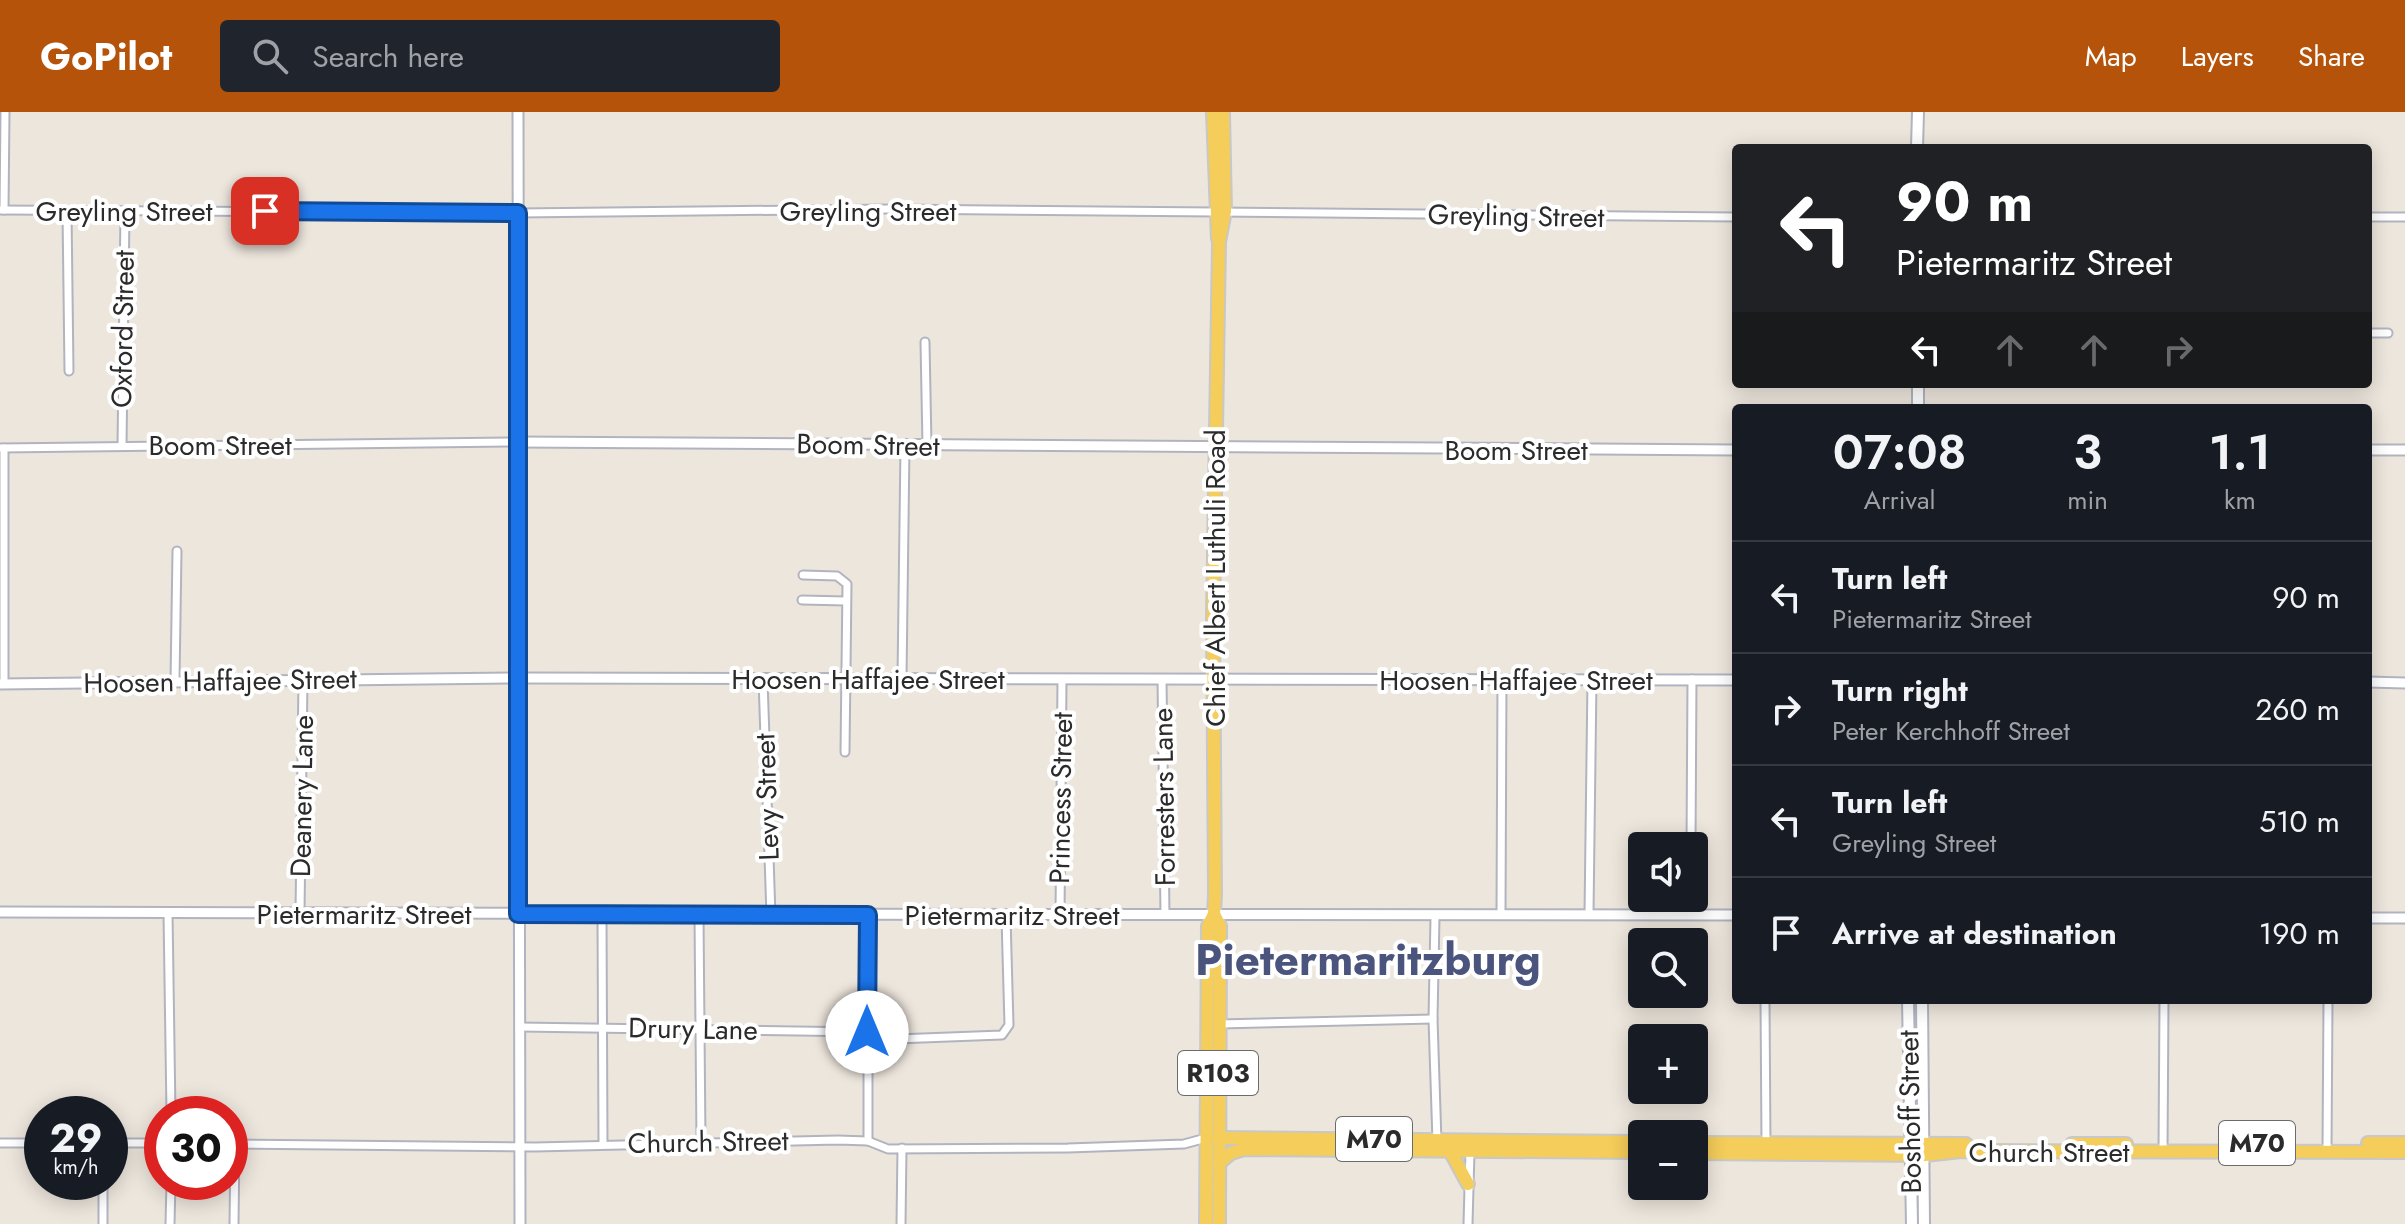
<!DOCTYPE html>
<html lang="en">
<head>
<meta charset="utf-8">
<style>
	body { margin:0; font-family:Jost,sans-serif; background:#20242c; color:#f1f3f6; height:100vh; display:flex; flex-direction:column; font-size:30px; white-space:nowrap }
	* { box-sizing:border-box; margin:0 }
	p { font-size:26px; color:#9ea1a6 }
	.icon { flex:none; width:44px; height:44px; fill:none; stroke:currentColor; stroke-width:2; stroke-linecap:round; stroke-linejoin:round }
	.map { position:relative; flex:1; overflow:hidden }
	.drawer { position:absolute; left:1732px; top:292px; width:640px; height:600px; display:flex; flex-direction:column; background:#171b24; border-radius:8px; box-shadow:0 4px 20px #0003 }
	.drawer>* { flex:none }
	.guide { position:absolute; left:1732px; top:32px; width:640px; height:244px; border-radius:8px; box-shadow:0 4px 20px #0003; background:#202124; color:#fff; overflow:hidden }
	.tools { position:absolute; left:1628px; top:720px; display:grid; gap:16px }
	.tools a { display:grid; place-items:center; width:80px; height:80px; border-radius:8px; background:#171b24; box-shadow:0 4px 20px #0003; font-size:40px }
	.speed { position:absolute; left:24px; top:984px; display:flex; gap:16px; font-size:40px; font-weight:700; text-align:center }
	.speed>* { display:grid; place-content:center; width:104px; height:104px; border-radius:50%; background:#171b24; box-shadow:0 4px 20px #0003; line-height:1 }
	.speed small { font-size:20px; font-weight:400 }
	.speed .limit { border:12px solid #d22; background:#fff; color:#111 }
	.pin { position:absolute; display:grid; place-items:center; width:68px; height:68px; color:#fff; margin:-34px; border-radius:16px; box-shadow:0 4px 12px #0006 }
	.me { position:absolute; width:88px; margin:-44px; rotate:0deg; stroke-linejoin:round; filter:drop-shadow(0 0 6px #0008) }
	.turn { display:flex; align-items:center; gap:28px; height:168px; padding:0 32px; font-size:36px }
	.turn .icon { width:104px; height:104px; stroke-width:2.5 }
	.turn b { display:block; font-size:56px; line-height:68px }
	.lanes { display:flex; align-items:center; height:76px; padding:0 32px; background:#0003; justify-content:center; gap:40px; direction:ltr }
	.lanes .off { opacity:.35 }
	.eta { display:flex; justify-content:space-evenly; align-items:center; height:136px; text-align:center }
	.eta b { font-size:48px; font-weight:600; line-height:56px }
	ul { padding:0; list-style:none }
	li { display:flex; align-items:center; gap:24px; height:112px; padding:0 32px; border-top:2px solid #363941 }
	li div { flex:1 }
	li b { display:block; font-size:30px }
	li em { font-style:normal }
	header { display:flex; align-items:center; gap:48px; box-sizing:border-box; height:112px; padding:0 40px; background:#b45309; color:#fff }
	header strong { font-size:38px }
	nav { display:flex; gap:44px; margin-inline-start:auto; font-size:28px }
	.search { width:560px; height:72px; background:#20242c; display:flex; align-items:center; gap:20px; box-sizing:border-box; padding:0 28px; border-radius:8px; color:#9ea1a6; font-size:30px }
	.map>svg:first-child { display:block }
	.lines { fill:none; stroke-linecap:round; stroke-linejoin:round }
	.minor-casing { stroke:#b1b4bf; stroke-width:11 }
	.tertiary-casing { stroke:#b1b4bf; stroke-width:13 }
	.secondary-casing { stroke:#b1b4bf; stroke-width:14 }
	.primary-casing { stroke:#c8c8c8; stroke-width:16 }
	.minor { stroke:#fff; stroke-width:7 }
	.tertiary { stroke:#fff; stroke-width:9 }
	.secondary { stroke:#fff; stroke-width:10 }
	.primary { stroke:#f5cd5a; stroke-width:12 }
	.route-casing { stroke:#114b97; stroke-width:20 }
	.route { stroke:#1a73e8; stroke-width:14 }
	.labels { text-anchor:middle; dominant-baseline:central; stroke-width:8; stroke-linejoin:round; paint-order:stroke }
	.shield { fill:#fff; stroke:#6b6b6b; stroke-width:2 }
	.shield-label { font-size:26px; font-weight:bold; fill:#2b2b2b }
	.street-label { font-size:28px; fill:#2b2b2b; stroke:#fff }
	.town-label { font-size:44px; font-weight:bold; fill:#4a547d; stroke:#fff }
</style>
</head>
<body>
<header>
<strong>GoPilot</strong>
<div class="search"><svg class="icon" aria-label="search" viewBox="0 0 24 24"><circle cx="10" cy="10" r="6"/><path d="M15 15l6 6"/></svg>Search here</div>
<nav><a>Map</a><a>Layers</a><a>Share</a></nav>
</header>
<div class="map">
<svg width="2405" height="1112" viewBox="0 0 2405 1112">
	<rect width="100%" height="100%" fill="#ede6dd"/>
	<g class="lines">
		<g class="minor-casing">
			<g id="minor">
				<path d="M0,98L518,101L890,97L1736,105"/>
				<path d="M4,98L5,0"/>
				<path d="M67,99L69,259"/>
				<path d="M2368,105H2405"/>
				<path d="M2368,221H2388"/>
				<path d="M925,230L927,334"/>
				<path d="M122,334L125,100"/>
				<path d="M0,336L518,330"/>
				<path d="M4,336V572"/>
				<path d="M803,463L837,464L847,472L845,640"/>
				<path d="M802,488L846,489"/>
				<path d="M902,566L905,334"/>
				<path d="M763,567L771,804"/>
				<path d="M1162,567L1165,803"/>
				<path d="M175,569L177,439"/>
				<path d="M1691,734L1692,567"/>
				<path d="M168,800L171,1002"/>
				<path d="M300,801L303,568"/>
				<path d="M1589,802L1592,567"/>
				<path d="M868,803V1029"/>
				<path d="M1501,803L1502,567"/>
				<path d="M1690,803V786"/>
				<path d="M602,804L603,1032"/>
				<path d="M699,804L701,1030"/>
				<path d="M1060,805L1062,567"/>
				<path d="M1435,805L1433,907L1437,1030"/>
				<path d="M1765,888L1766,1032"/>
				<path d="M1219,912L1433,907"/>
				<path d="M519,915L867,920L896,927L1002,923L1009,913L1006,805"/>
				<path d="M0,1031H42"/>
				<path d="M110,1031H162"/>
				<path d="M230,1032L535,1035L838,1028L868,1029L888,1037L1068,1036L1184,1032L1206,1026"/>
				<path d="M2163,1038L2164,888"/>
				<path d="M2327,1039L2328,888"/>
				<path d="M103,1070V1112"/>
				<path d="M170,1112L171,1070"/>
				<path d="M234,1112L235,1032"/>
				<path d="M901,1112L902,1036"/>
				<path d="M1468,1112L1470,1039"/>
			</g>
		</g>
		<g class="tertiary-casing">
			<g id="tertiary">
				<path d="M518,0L520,1112"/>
				<path d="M518,330L1736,338"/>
				<path d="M2368,338H2405"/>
				<path d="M2368,570L2405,571"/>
				<path d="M0,572L519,566L1736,568"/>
				<path d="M0,800C579,802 1157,803 1736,803"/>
				<path d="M2368,806H2405"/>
			</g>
		</g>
		<g class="secondary-casing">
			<g id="secondary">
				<path d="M1917,36L1918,0"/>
				<path d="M1918,272V296"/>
				<path d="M1908,888L1912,1112"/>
				<path d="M1922,888L1924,1112"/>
			</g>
		</g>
		<g class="primary-casing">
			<g id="primary">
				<path d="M1213,0L1218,127"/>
				<path d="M1214,802L1220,814L1219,1112"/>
				<path d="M1218,1026L1642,1030"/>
				<path d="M1694,1031L1966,1032"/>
				<path d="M2368,1031H2405"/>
				<path d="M2072,1032H2126"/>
				<path d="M1449,1037L1468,1072"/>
				<path d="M1694,1041L1925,1043L1961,1039L2405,1040"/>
				<path d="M1219,1051L1231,1041L1244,1037L1642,1040"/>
				<path d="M1206,1112L1208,814L1214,802L1215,783L1213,506L1219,130L1225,99L1223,0"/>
			</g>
		</g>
		<use href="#minor" class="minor"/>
		<use href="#tertiary" class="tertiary"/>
		<use href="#secondary" class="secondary"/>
		<use href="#primary" class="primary"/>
	</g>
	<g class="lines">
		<g class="route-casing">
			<path id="route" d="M265,99L518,101V802L868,803L867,920"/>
		</g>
		<use href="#route" class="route"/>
	</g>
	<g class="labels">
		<g class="shield">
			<rect x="1178" y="939" width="80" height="44" rx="6"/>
			<rect x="1336" y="1005" width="76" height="44" rx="6"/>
			<rect x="2219" y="1009" width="76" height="44" rx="6"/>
		</g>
		<g class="shield-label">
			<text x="1218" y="961">R103</text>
			<text x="1374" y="1027">M70</text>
			<text x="2257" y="1031">M70</text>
		</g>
		<g class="street-label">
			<text x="124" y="99">Greyling Street</text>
			<text x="868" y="99">Greyling Street</text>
			<text transform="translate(1516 104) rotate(1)">Greyling Street</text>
			<text transform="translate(123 217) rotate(-89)">Oxford Street</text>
			<text x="220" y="333">Boom Street</text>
			<text transform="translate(868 333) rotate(1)">Boom Street</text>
			<text x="1516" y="338">Boom Street</text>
			<text transform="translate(1215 466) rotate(-90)">Chief Albert Luthuli Road</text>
			<text x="868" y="567">Hoosen Haffajee Street</text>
			<text x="1516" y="568">Hoosen Haffajee Street</text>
			<text transform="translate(220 569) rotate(-1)">Hoosen Haffajee Street</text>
			<text transform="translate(302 684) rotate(-89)">Deanery Lane</text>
			<text transform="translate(767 685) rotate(-92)">Levy Street</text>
			<text transform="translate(1164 685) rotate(-91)">Forresters Lane</text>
			<text transform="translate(1061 686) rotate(-89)">Princess Street</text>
			<text x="364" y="802">Pietermaritz Street</text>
			<text x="1012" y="803">Pietermaritz Street</text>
			<text transform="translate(693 917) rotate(1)">Drury Lane</text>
			<text transform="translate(1910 1000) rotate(-91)">Boshoff Street</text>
			<text transform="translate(708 1030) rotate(-1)">Church Street</text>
			<text x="2049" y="1040">Church Street</text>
		</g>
		<g class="town-label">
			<text x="1368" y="848">Pietermaritzburg</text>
		</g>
	</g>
</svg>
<div class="tools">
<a><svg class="icon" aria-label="sound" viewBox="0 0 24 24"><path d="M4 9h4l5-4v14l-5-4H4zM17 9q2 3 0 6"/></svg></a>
<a><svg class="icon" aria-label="search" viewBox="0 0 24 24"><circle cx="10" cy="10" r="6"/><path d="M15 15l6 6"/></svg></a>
<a>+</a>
<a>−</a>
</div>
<div class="speed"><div>29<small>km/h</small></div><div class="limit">30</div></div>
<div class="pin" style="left:265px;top:99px;background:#d93025"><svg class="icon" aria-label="arrive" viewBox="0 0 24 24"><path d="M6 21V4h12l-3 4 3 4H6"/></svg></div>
<svg class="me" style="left:867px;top:920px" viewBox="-20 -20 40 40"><circle r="19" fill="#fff"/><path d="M0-13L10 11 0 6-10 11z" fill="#1a73e8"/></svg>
<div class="guide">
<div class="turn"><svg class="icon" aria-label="left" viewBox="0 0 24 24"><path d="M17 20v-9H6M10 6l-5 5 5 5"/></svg><div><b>90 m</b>Pietermaritz Street</div></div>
<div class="lanes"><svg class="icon" aria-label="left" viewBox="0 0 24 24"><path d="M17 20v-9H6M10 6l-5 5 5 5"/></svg><svg class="icon off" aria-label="ahead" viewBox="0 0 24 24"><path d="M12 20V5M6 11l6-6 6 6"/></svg><svg class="icon off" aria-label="ahead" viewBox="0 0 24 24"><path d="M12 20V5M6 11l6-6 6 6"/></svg><svg class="icon off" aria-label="right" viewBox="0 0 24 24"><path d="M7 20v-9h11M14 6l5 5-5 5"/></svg></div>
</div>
<section class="drawer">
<div class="eta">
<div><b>07:08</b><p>Arrival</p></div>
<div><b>3</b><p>min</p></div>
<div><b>1.1</b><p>km</p></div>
</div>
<ul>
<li><svg class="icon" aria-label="left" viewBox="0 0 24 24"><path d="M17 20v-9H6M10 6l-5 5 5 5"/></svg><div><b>Turn left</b><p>Pietermaritz Street</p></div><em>90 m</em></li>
<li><svg class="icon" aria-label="right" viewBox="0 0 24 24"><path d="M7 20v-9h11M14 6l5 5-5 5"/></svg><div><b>Turn right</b><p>Peter Kerchhoff Street</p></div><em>260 m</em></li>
<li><svg class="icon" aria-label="left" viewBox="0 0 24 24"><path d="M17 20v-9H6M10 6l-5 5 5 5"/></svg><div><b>Turn left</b><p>Greyling Street</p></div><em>510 m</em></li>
<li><svg class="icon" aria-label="arrive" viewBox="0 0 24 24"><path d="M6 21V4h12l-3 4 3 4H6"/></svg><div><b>Arrive at destination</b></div><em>190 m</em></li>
</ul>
</section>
</div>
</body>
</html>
